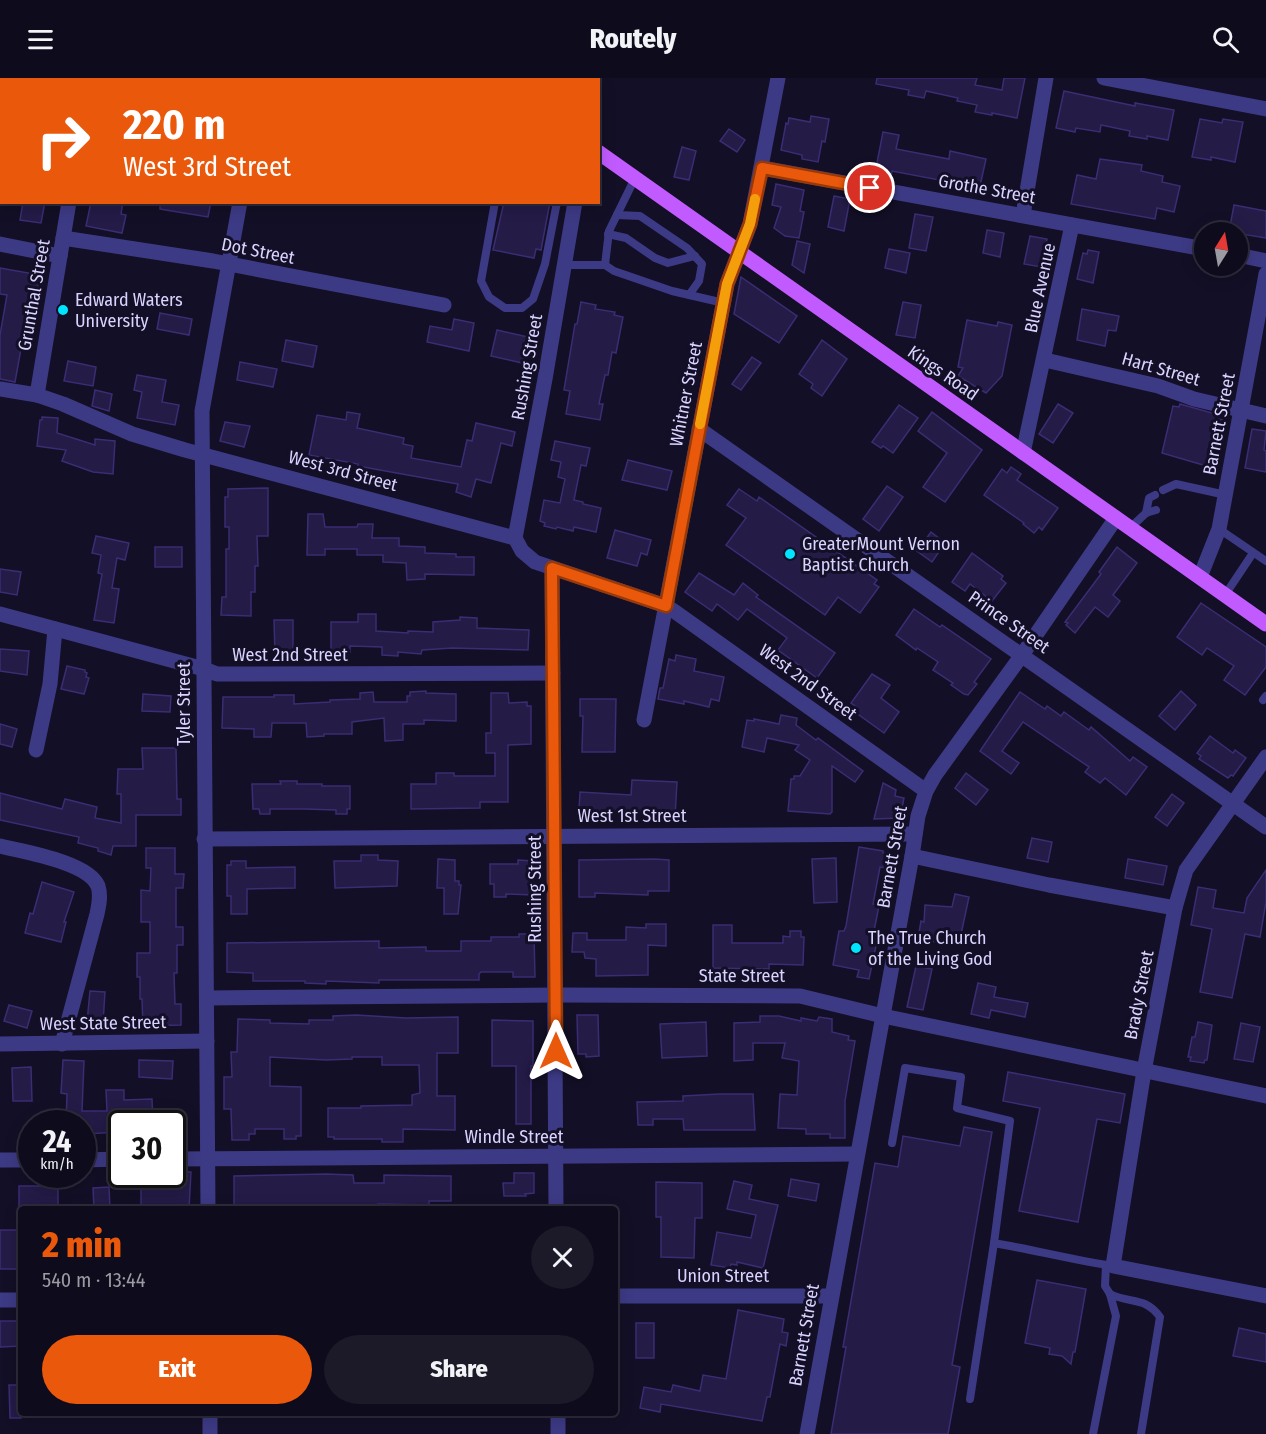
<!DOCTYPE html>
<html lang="en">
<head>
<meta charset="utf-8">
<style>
	body { margin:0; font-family:"Fira Sans Condensed",sans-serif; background:#1c1929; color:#f1f3f6; height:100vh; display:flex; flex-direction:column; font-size:22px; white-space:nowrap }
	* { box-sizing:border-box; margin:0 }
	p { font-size:20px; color:#9b9ba3 }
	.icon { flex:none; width:33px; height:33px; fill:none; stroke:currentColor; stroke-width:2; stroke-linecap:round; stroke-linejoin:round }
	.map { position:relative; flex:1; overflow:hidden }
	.sheet { position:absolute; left:18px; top:1128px; width:600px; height:210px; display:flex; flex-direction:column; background:#0e0b1c; border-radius:6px; box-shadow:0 3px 15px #0003,0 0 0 2px #2e2b3b }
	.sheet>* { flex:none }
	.banner { position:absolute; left:0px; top:0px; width:600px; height:126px; box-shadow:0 3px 15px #0003,0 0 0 2px #2e2b3b; background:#ea580c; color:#fff; overflow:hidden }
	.needle { width:39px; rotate:11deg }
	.fabs { position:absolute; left:1194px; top:144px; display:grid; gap:12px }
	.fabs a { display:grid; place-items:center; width:54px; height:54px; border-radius:50%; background:#0e0b1c; box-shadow:0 3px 15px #0003,0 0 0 2px #2e2b3b; font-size:30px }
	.speed { position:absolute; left:18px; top:1032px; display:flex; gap:12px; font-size:30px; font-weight:700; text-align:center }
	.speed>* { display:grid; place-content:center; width:78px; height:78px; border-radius:50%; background:#0e0b1c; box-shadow:0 3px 15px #0003,0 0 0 2px #2e2b3b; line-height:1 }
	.speed small { font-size:15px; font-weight:400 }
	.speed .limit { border:3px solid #111; border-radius:9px; background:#fff; color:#111 }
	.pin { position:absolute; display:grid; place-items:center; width:51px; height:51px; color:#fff; margin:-26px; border:3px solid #fff; border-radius:50%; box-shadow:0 2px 6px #0007 }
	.me { position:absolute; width:66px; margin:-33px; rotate:0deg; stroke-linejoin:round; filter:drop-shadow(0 0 4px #0008) }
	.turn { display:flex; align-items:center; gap:21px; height:126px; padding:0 24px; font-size:27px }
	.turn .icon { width:78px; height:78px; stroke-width:2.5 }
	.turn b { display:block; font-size:42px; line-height:51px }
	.round { display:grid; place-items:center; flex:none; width:63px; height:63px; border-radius:32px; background:#1c1929 }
	.summary { display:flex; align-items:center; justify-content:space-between; height:102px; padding:0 24px }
	h1 { font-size:36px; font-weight:800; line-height:45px; color:#ea580c }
	.action { display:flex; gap:12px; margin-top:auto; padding:12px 24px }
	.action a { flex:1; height:69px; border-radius:36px; background:#ea580c; color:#fff; font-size:24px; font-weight:800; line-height:69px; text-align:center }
	.action a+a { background:#1c1929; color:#f1f3f6 }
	header { display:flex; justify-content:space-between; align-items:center; height:78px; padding:0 24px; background:#0e0b1c; font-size:27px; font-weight:800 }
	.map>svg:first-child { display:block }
	.building { fill:#241b47; stroke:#3b2d73; stroke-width:1.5 }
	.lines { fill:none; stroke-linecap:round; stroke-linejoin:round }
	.lane { stroke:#3d3a85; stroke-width:8 }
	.street { stroke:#3d3a85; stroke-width:15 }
	.primary { stroke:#c25bff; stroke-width:15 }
	.route-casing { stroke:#983908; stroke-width:15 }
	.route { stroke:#ea580c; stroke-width:10 }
	.slow { stroke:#f59e0b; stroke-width:10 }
	.poi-dot { fill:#00e5ff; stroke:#130f26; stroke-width:2 }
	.labels { text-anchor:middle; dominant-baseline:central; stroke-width:6; stroke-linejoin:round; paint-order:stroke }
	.street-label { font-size:18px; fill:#d9d4ff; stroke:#130f26 }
	.poi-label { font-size:18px; fill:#d9d4ff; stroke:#130f26; text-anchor:start }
</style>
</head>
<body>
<header><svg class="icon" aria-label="menu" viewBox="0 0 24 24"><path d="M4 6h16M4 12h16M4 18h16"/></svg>Routely<svg class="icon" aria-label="search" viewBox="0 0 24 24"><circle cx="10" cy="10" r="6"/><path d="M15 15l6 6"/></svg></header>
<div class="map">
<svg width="1266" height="1356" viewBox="0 0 1266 1356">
	<rect width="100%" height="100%" fill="#130f26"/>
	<g class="building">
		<path d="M877,0H977L975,7L1002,12L1004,0H1025L1017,40L992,35V37L975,34L977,27L957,23L958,20L926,13L924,20L908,17L909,12L876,6Z"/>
		<path d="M1064,13L1135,28V25L1174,32L1168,62L1147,58V61L1129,58L1130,53L1101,47L1100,54L1076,50L1075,54L1056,50Z"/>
		<path d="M811,38L829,41L825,64L822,63L818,84L802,81V77L781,72L786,45L788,46L789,40L810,44Z"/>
		<path d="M1200,41L1222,45L1223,41L1243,44L1235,84L1211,79V82L1192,79Z"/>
		<path d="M729,51L745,62L737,74L720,63Z"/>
		<path d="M883,54L899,57L896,71L949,81L950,73L986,81L980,108L960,104L958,111L944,108L945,103L892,93L891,98L875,95Z"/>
		<path d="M682,69L696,73L689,102L674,99Z"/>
		<path d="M1100,81L1142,87L1141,93L1163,98L1162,104L1180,108L1174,134L1157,130L1155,141L1071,126L1077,97L1096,101Z"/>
		<path d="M776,106L804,112L800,133L804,134L799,160L785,158L774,150L781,129L772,127Z"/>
		<path d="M834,118L850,121L844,153L828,149Z"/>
		<path d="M23,124H45L41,145L20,142Z"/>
		<path d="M91,124H123L121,136L126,137L122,155L86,148Z"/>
		<path d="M160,124H211L208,139L160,131Z"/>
		<path d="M504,124H550L541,172L536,171L534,180L493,172Z"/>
		<path d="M1234,127L1266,133V160L1229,154Z"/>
		<path d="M915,136L933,139L926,173L909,170Z"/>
		<path d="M987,152L1004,155L1000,179L983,175Z"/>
		<path d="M1030,158L1047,161L1041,189L1024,186Z"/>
		<path d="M797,163L810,166L804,195L792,187Z"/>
		<path d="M889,171L910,175L906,195L885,190Z"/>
		<path d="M1088,172L1099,174L1093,205L1077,201L1083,175L1087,176Z"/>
		<path d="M0,190L40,197L36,222L30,221L15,304L0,301V257L7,217L0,216Z"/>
		<path d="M741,199L797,238L779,265L734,236Z"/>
		<path d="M581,224L596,227L595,231L615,234L614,237L623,239L616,275L612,274L608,297H605L599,326H603L600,342L566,336L570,313L564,312L575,246H577Z"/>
		<path d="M903,224L921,227L915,260L896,257Z"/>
		<path d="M1082,231L1119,238L1116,253L1108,252L1105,268L1077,262Z"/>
		<path d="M160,235L192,241L189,257L157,251Z"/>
		<path d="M454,241L474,245L469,273L427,264L430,248L452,252Z"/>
		<path d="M967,242L997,248L998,244L1012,247L1002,298L986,315L958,298L963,290L958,289Z"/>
		<path d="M497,252L528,259L522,285L491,278Z"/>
		<path d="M286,262L317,268L313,289L282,283Z"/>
		<path d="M822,262L847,281L822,318L811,310L813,306L799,296Z"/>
		<path d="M752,279L761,285L741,312L732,306Z"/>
		<path d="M68,283L96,289L93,308L64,303Z"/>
		<path d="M240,284L277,291L273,309L237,302Z"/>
		<path d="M137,297L166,302L162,324L179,327L175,347L137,340L142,314L134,312Z"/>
		<path d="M95,312L112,316L109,333L92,328Z"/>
		<path d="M1058,326L1073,335L1053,365L1039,356Z"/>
		<path d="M1180,326L1219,337L1218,341L1223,342L1210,389L1162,375L1173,328L1179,329Z"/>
		<path d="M899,327L918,340L893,375L883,368L881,370L872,364Z"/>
		<path d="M347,334L360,336L357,350L404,360L403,366L413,368L411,380L461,389L467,362L472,363L476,345L515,354L512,368L501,365L491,405L476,401L471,419L456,414L458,406L358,388V386L309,377L317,337L346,342Z"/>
		<path d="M932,334L982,372L945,424L923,409L947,375L918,353Z"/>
		<path d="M42,339L58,340L57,355L95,367V361L115,363L113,396L93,394L62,383L66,372L37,368L40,342H42Z"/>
		<path d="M225,344L250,348L244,369L220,363Z"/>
		<path d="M1252,351L1266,353L1264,372L1266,373V394L1245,390Z"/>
		<path d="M555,363L590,370L586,388L581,387L574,422L583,424V426L601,430L596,454L574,449L573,453L557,449L556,451L544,448L545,445L540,443L544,422L560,425L565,401L558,399L561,384L551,382Z"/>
		<path d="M628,382L672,393L667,412L622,402Z"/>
		<path d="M1011,389L1021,396L1017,402L1058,430L1042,452L1039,449L1034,455L1023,446L1024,445L984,417L1002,391L1007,395Z"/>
		<path d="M887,408L903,419L879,453L863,441Z"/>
		<path d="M268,410V458H257L258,488H255V514H251V538L221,537L222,519H226V471H229V449H225V419H228V411Z"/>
		<path d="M739,411L757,423L759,419L877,502L874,506L879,509L860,535L838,519L825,537L726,467L746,440L727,427Z"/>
		<path d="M308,436H323L325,449H357L358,446H373L372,460H399V468L425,469V475L456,476V479H474V497L425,496V501L407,502L406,485L383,484V477H357V471H325V477H307Z"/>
		<path d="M615,452L651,462L647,477L641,475L637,488L607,480Z"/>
		<path d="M931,454L945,465L932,484L917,473Z"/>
		<path d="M96,458L129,465L125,482L117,480L112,510L119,511L114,545L94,542L102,496L98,495L101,477L92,475Z"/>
		<rect x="155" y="469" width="27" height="20"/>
		<path d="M1117,469L1137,485L1113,517L1120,523L1108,539L1095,529L1075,555L1066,547L1068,545L1065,544L1101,496L1099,494Z"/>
		<path d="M972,475L1003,498L1001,501L1006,505L992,523L970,506L965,513L952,504Z"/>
		<path d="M0,491L21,494L17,517L0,514Z"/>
		<path d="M699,495L734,517L743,505L758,517L756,519L835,575L817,600L778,572L787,560L747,531L738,542L717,526L712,533L685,514Z"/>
		<path d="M1201,525L1266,569V589L1245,617L1224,602L1234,588L1207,570L1202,577L1177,559Z"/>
		<path d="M914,531L940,549L942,547L991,581L974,604L977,606L968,617L964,616L951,607L953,605L933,592L938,584L917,570L916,572L896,557Z"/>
		<path d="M358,536H376V553L408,555V553L433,554V544L460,542V539L477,540V550L529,552L528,572L452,570L422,572L421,576L398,574V578L382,577V569L350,568V574H331V544H358Z"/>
		<path d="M274,542H293V576H275Z"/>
		<path d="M0,571L29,573L27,597L0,593Z"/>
		<path d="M676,577L696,581L694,593L724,599L719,623L711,621L709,629L684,623V626L658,621L660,610H663L669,581L675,583Z"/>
		<path d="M67,588L85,592V594L87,595L86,599L89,600L84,616L61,611Z"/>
		<path d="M872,596L890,607L881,620L899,634L884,655L855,634L858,630L851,625Z"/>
		<path d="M426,613V615L456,616V643L424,642V646H403V662L385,663L384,640L352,644V656H324V658L307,659L306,645H272L271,659H254V651L222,650L223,619H274V617H294V626L330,624V622L360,621V615L373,614L374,624H407V618H410V614Z"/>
		<path d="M1181,613L1196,627L1175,652L1159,638Z"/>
		<path d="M1020,614L1045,631L1047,628L1061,638L1064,634L1089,652L1091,649L1130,683L1133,679L1147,689L1126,717L1105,700L1100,705L1085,694L1089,689L1023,644L1002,673L1019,685L1011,696L980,673Z"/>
		<path d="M491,615H508L509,625L527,624V628H531V666L508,667V724H480V730L411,731V706H436V695H454V698H495V675H486V655H491Z"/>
		<path d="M143,616L171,618L170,634L142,633Z"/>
		<path d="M580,621H616L615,674H582L583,638H580Z"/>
		<path d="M781,637L797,640L796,647L816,662L818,660L863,693L855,704L832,688V734L830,736L788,733L791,701H794V698H800L810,682L795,672L799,667L767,660L764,674L742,669L747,642L754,643V641L779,646Z"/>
		<path d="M0,646L17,651L12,669L0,666Z"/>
		<path d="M1210,658L1233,675L1235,672L1246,680L1233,698L1231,697L1228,700L1199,681L1201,678L1197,675Z"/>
		<path d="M142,670H176L177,721H181V737H136V768H113L111,777L98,773V770L78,765L79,759L0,742V715L62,731L65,721L97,729L95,740L121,745V716H117L118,691H143Z"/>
		<path d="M966,695L988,712L976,727L955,710Z"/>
		<path d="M632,702L677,704L675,739L654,738V735L616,732V734L579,732L580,714L631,717Z"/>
		<path d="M280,703H297V706H322V708H350V731H347V736H336V732L305,731H270V736H260L259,731H253L252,706H281Z"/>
		<path d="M883,705L896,712L895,718L904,720L900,740L874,741Z"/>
		<path d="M1172,716L1184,725L1167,748L1155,739Z"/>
		<path d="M1032,760L1052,764L1048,784L1027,780Z"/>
		<path d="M859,769L883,773V775L888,776L886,790L880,789L873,826L879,828L874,853L879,854L869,901L857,899L859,892L833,887L839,853H844L846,848Z"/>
		<path d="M146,770H175V796H184L183,810H176V849H183V867H177V895H174L175,926H181V947L143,948L142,921H140V899H137V875H150V844H141V812L150,813L151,790H146Z"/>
		<path d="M361,777H378V782L398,783L397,808L335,810L334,783H361Z"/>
		<path d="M836,780L837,824L814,825L812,781Z"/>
		<path d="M438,781L455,782V803H459V807H461L458,836H444V810H437Z"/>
		<path d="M655,781L669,782V813H648V817L595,815V819H579V782Z"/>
		<path d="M1128,781L1167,788L1163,807L1125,800Z"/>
		<path d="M518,782L533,783V817L506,816V819H494V806H490V786H518Z"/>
		<path d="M231,783H246V790L295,789V810L247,811V836H231V818H227V787H231Z"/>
		<path d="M1266,792V824L1260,859L1245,856L1232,920L1200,914L1212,851L1191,847L1198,809L1216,812L1213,830L1244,835L1247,820Z"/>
		<path d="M42,804L74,814L64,844H66L61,864L25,855L30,835L33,836Z"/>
		<path d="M955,816L969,819L960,861L938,856L936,864L918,860L921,843L924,844L925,827L952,829Z"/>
		<path d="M646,846H666V868L648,867V897L596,898V881L585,880L584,874H572L573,855H587V862H626V849L646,850Z"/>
		<path d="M713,847H732V865H783V858L790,859V853H801V859H804L803,887L769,886V891L713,890Z"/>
		<path d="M519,856H534L535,899H513V894H481L479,896V902H379V905L326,903V906L305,905V903H253V895L227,894V865L379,863V870L426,869V873H461V863H491V859H519Z"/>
		<path d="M916,888L932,891L923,932L907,929Z"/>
		<path d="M978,905L996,909L994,919L1028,925L1025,939L991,932L989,940L971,936Z"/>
		<path d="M90,913L105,914L103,945L87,944Z"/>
		<path d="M9,927L32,933L27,950L4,943Z"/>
		<path d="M356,937L406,940L458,939V975H437V1018H455V1052L403,1051V1064H382V1061H334V1059H328V1030H361V1028L412,1027V1017L420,1015L419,987H382V979H352V981L326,982L270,979V1008L301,1009V1058H296V1061H284V1051H255V1056H249V1062H232L231,1031H224V999H232L231,974H237L238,941L270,942V945L309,946V942H333V938Z"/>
		<path d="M577,937H598L599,978L586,979V976H578Z"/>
		<path d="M760,938H779L801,943V940L817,943L819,939L832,941V954L849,958L848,962L855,963L845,1023V1060H830V1056H806V1051L778,1050L780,1016L797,1017L799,983L782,980L785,965H753V982L734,983V945L760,944Z"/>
		<path d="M492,942L533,943V988H531V1046H516V988H492Z"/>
		<path d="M706,944L707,978L662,980L660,946Z"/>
		<path d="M1198,944L1212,947L1207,982H1205L1204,985L1190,983L1191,979H1188L1192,959H1195Z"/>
		<path d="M1241,945L1260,949L1253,984L1234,981Z"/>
		<path d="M63,982L84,983L82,1033H107L106,1012H124V1022L152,1021L153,1046H122V1054L82,1056V1046H66L67,1016L61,1015Z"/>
		<path d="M139,982L173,983L172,1001L139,999Z"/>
		<path d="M31,989L32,1023H13L12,990Z"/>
		<path d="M1008,994L1125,1016L1120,1045L1097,1041L1078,1144L1019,1133L1040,1030L1003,1023Z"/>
		<path d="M720,1016H753L755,1052H684L683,1041H653V1047H638L637,1024L683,1023V1018Z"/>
		<path d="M964,1049L992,1054L952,1287L960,1289L948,1356H831L846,1269H843L875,1085L898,1089L903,1058L960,1068Z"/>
		<path d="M172,1094H191L189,1131H166V1127H141V1097L165,1098L172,1096Z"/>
		<path d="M514,1095H534V1115L525,1116L526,1118H504L503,1105H514Z"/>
		<path d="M326,1096L353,1097L354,1105H384V1097L451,1098V1123H429V1127L378,1126V1131H319V1129L234,1131V1098Z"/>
		<path d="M791,1101L819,1106L816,1123L788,1118Z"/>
		<path d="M734,1103L752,1107L749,1121L778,1127L763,1190L737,1184V1187L731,1186L730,1190L711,1187L717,1154L751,1160L756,1137L727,1131Z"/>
		<path d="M656,1104L702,1105V1140H695L694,1180L661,1179V1139H656Z"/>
		<rect x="19" y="1108" width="39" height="23"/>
		<path d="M109,1109L110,1131H94L93,1110Z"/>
		<rect x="0" y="1152" width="21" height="39"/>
		<path d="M1037,1202L1086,1211L1075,1274H1073L1071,1286L1062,1278L1049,1276L1050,1270L1025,1265Z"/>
		<path d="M738,1232L784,1241L782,1254L788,1255L786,1268L780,1266L770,1319H767L762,1343L661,1326L660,1334L640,1330L644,1309L671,1314L673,1307L700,1313L703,1297L726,1301Z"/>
		<path d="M0,1243H21V1268L0,1269Z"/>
		<rect x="636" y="1245" width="18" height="35"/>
		<path d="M1239,1250L1266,1256V1284L1233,1278Z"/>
		<path d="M9,1307H21V1340H10Z"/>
	</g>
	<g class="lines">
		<g class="lane">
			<path d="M495,124L481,203L489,219L505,230H522L533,221L545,186L557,124"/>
			<path d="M617,137L640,138L687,170L702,186L699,203L689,217"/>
			<path d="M608,156L626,160L655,180L668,185L695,178"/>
			<path d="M565,187H605L614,193L672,213L724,225"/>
			<path d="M605,187L609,153L635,100"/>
			<path d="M1163,412L1176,406L1226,417"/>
			<path d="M1146,435L1149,420L1155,417"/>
			<path d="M1130,450L1146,435L1156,432"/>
			<path d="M1219,451L1266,483"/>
			<path d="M1225,517L1253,475"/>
			<path d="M1263,622L1266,618"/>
			<path d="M892,1065L905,990L961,999L957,1030L1010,1043L994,1165C1034,1172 1073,1182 1113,1188"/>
			<path d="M1110,1216C1130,1226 1145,1218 1160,1239L1141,1356"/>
			<path d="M970,1321L994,1165"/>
			<path d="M1093,1356L1116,1238L1110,1216L1105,1208L1106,1187"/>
		</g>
		<g class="street">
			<path d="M1104,0L1266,31"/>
			<path d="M91,2L92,0"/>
			<path d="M262,2V0"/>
			<path d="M0,26H2"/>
			<path d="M762,90L1204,171"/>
			<path d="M1023,137L1046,0"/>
			<path d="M63,160L213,183L444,227"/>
			<path d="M0,166L60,178"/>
			<path d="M1238,177L1266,183"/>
			<path d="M1045,282L1158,308L1194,321L1266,338"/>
			<path d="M0,311L37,317L63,326L132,356L185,372L515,460L522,473L535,484L666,528L674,533L926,713"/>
			<path d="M37,317L69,124"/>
			<path d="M699,351L1266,749"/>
			<path d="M1023,375L1072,147"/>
			<path d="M515,460L545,301L575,124"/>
			<path d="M552,490L556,1131"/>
			<path d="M1200,499L1219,451L1266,196"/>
			<path d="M0,536L204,591L217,596L553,595"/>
			<path d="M644,642L727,206L750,146L778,0"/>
			<path d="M36,672L50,606L55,551"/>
			<path d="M1266,679L1186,792L1175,830L1144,993L1113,1188L1266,1218"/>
			<path d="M204,761L915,756"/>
			<path d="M0,768C24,774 88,784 98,808C101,817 99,827 97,836L62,966"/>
			<path d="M912,778L1049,807L1175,830"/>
			<path d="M207,920L556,917L800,918L883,938L1266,1018"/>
			<path d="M0,966L207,963"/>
			<path d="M172,1081L857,1076"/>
			<path d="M0,1082H32"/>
			<path d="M82,1082L122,1081"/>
			<path d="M208,1131L202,333L240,124"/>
			<path d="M615,1218H831"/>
			<path d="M0,1222H21"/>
			<path d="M210,1335V1356"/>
			<path d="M558,1356V1335"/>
			<path d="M807,1356L912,778L918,738L926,713L935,697L1022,577L1116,440"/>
		</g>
		<g class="primary">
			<path d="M493,0L495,2"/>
			<path d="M598,74L1266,546"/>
		</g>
	</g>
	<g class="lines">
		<g class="route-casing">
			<path id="route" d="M556,973L552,490L666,528L727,206L750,146L762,90L870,110"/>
		</g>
		<use href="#route" class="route"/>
		<path class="slow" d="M700,346L727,206L750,146L755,121"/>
	</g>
	<g class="poi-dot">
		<circle cx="63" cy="232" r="6"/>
		<circle cx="790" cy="476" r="6"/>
		<circle cx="856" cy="870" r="6"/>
	</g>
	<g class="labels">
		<g class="street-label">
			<text transform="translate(987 111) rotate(10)">Grothe Street</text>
			<text transform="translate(258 173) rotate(11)">Dot Street</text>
			<text transform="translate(1040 210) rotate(-78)">Blue Avenue</text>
			<text transform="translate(34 217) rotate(-80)">Grunthal Street</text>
			<text transform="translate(527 289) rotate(-80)">Rushing Street</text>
			<text transform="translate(1161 291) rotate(16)">Hart Street</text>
			<text transform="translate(943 295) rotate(35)">Kings Road</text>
			<text transform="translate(686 316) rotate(-79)">Whitner Street</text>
			<text transform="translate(1219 346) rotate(-79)">Barnett Street</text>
			<text transform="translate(343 393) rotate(15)">West 3rd Street</text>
			<text transform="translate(1009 544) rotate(35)">Prince Street</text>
			<text x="290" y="577">West 2nd Street</text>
			<text transform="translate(808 604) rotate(36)">West 2nd Street</text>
			<text transform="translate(184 626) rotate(-90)">Tyler Street</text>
			<text x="632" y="738">West 1st Street</text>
			<text transform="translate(892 779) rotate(-80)">Barnett Street</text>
			<text transform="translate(535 811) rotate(-90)">Rushing Street</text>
			<text x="742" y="898">State Street</text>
			<text transform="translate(1139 917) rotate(-79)">Brady Street</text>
			<text transform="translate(103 945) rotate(-1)">West State Street</text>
			<text x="514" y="1059">Windle Street</text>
			<text x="723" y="1198">Union Street</text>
			<text transform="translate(804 1257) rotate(-80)">Barnett Street</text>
		</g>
		<g class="poi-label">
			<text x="75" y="222">Edward Waters<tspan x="75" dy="21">University</tspan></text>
			<text x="802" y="466">GreaterMount Vernon<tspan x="802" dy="21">Baptist Church</tspan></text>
			<text x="868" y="860">The True Church<tspan x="868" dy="21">of the Living God</tspan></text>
		</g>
	</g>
</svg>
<div class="fabs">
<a><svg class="needle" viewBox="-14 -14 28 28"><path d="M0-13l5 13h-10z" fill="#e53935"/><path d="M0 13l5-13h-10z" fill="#9b9ba3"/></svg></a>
</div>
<div class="speed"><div>24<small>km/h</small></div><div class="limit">30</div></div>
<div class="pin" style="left:870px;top:110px;background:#d93025"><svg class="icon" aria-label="arrive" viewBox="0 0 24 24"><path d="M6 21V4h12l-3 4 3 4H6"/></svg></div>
<svg class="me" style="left:556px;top:973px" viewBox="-20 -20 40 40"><path d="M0-17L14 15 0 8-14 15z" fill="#ea580c" stroke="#fff" stroke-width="4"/></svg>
<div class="banner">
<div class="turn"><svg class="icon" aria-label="right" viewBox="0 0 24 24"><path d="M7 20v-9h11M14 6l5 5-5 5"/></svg><div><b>220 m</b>West 3rd Street</div></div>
</div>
<section class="sheet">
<div class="summary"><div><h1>2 min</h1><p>540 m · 13:44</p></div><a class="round"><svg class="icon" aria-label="close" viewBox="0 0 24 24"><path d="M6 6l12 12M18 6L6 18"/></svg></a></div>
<div class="action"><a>Exit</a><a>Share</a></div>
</section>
</div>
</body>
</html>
